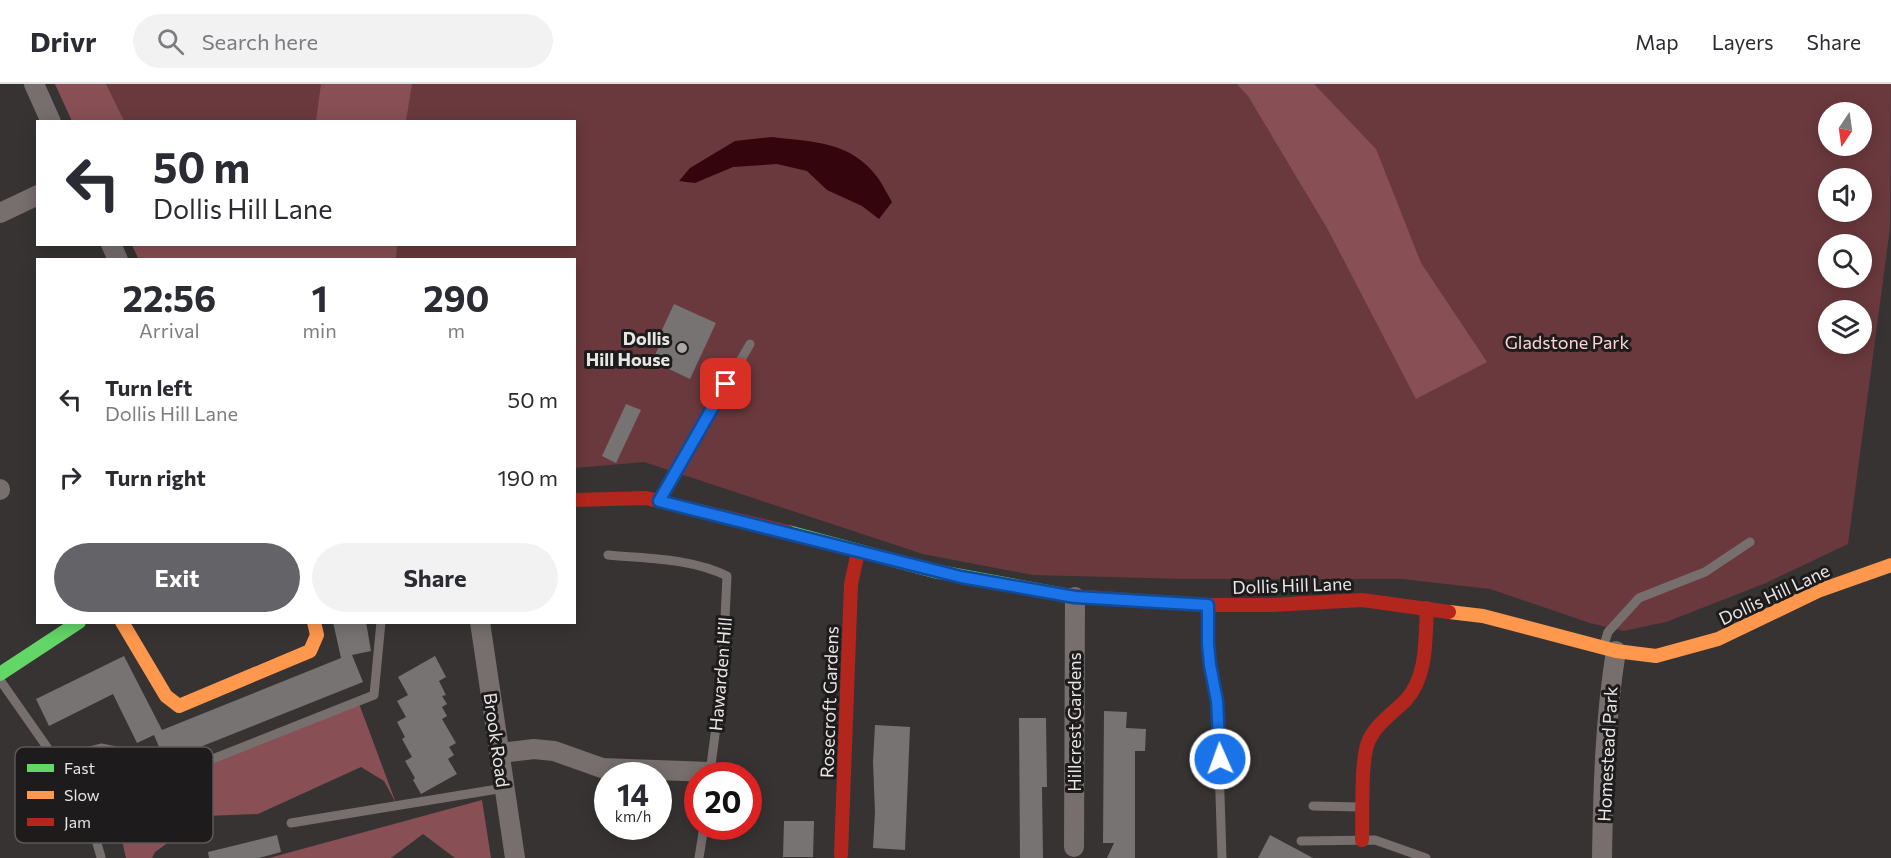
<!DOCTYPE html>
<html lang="en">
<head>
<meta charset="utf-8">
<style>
	body { margin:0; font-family:Commissioner,sans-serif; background:#f2f2f3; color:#2b2b33; height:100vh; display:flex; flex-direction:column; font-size:22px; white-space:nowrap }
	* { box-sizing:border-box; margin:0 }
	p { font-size:20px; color:#7c7c81 }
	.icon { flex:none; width:33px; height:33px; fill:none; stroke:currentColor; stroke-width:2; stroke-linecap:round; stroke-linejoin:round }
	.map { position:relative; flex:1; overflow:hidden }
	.side { position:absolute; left:36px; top:174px; width:540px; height:366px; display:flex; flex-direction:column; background:#fff; border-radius:0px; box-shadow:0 3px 15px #0003 }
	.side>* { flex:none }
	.guide { position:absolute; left:36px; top:36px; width:540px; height:126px; border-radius:0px; box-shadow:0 3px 15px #0003; background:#fff; color:#2b2b33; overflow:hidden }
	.needle { width:39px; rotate:193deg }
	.fabs { position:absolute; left:1818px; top:18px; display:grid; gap:12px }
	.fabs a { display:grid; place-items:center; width:54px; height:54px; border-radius:50%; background:#fff; box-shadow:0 3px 15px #0003; font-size:30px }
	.speed { position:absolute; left:594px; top:678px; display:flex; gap:12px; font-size:30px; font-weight:700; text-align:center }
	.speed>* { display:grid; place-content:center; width:78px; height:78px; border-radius:50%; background:#fff; box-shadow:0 3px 15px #0003; line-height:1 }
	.speed small { font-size:15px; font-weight:400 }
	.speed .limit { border:9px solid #d22; background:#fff; color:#111 }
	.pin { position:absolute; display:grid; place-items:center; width:51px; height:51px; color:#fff; margin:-26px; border-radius:12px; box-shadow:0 3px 9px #0006 }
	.me { position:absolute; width:66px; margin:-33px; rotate:358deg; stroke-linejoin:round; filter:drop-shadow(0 0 4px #0008) }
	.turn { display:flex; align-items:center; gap:21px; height:126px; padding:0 18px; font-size:27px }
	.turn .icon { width:78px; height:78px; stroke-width:2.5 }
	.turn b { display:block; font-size:42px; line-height:51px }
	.eta { display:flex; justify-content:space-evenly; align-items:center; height:102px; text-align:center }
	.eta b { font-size:36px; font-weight:700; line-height:42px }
	.cta { display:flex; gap:12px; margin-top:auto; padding:12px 18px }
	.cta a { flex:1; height:69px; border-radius:36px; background:#646367; color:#fff; font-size:24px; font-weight:700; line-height:69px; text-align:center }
	.cta a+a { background:#f2f2f3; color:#2b2b33 }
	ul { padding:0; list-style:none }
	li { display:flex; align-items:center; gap:18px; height:78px; padding:0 18px }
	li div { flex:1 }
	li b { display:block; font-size:22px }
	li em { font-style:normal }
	header { display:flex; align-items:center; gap:36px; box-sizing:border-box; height:84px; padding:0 30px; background:#fff; border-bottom:2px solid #e1e1e2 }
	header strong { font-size:28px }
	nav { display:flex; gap:33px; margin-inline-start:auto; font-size:21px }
	.search { width:420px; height:54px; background:#f2f2f3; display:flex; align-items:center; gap:15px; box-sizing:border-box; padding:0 21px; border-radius:33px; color:#7c7c81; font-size:22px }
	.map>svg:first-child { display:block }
	.green { fill:#6a393d; fill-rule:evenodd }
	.forest { fill:#885054 }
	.water { fill:#34050d }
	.building { fill:#777373 }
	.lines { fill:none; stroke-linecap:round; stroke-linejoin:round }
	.lane { stroke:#776e6e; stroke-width:9 }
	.street { stroke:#776e6e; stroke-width:20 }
	.fast { stroke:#63d668; stroke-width:14 }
	.slow { stroke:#ff974d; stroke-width:14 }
	.jam { stroke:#b3261e; stroke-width:14 }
	.route-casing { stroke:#114b97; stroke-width:15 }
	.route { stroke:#1a73e8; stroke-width:10 }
	.poi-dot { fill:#aaa7a7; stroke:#1d1b1b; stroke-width:2 }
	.labels { text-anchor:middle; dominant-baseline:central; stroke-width:6; stroke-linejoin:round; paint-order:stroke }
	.poi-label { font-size:18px; font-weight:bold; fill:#e8e5e5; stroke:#1d1b1b; text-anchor:end }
	.park-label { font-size:18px; fill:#fed5d6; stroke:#1d1b1b }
	.street-label { font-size:18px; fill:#e8e5e5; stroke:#1d1b1b }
	.key { fill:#1d1b1b; stroke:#5a5858; stroke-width:1.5 }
	.key-label { font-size:16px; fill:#e8e5e5 }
</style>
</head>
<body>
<header>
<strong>Drivr</strong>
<div class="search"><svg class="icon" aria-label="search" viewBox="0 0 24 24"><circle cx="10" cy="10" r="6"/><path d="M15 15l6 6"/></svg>Search here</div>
<nav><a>Map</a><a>Layers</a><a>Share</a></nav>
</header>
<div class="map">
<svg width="1891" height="774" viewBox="0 0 1891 774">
	<rect width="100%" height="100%" fill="#373333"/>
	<path class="green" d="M55,0H1891L1890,144L1848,460L1766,499L1666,538L1624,547L1590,539L1490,505L1402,495H1187L1033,491L923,470L644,378L575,384L574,176H139L132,161L574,160V38L72,37ZM1828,28H1862V62H1828ZM1828,94H1862V128H1828ZM1828,160H1862V194H1828ZM1828,226H1862V260H1828Z"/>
	<g class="forest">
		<path d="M55,0H106L124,37H72Z"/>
		<path d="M321,0H412L406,37H316Z"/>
		<path d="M1237,0H1314L1376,65L1421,179L1487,278L1416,315L1327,144L1248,12Z"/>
		<path d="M132,161L397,160V161L396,175L139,176Z"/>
		<path d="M358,617L396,719L384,697L361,683L258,730L205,732L155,768L152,774H126L112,712Z"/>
		<path d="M482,716L491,774H455L423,750L391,774H269Z"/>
	</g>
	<path class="water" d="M772,53C813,58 851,57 878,94C883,101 887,110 892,118L879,135L862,122L827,106L807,87L777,80L733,83L695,99L679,97L690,84L735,57Z"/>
	<g class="building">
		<path d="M674,220L716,239L690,295L652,277L665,250L661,248Z"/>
		<path d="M626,320L641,326L616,379L602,372Z"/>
		<path d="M333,538H366L371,567L352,571L363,598L165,677L154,651L137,659L113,610L49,642L36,615L124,572L162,646L341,574Z"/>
		<path d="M435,572L446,593L439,597L446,611L442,612L447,620L442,623L447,632L442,635L456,659L449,663L454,671L448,675L457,690L421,710L413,696L415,694L405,677L412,673L402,655L405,653L397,638L406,633L397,617L408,611L398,593Z"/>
		<path d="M1104,627L1127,628L1126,644L1146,645L1145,667H1135V774H1107L1114,759H1103Z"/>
		<path d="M1019,634H1046L1047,703H1042L1043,774H1020Z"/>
		<path d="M875,641L910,643L905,766L873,764L875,728L873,678Z"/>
		<path d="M784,737H814L813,773H783Z"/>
		<path d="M277,751L281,768L259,774H209L208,768Z"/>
		<path d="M1270,751L1313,774H1258Z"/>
	</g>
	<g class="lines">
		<g class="lane">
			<path d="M661,415L750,260"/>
			<path d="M608,471C648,475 691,474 727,492L722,597L710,689"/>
			<path d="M1208,523L1210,581L1217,617L1222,774"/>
			<path d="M1604,561L1608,548L1639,514L1705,488L1750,458"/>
			<path d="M0,596L56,676L72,705L83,712L101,773"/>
			<path d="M56,676L101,664L116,667L146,687L156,691L177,689L374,611L381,538"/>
			<path d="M1313,722L1361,723"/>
			<path d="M291,739L504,704"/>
			<path d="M1301,757L1375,756L1426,774"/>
			<path d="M699,774L704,742"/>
		</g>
		<g class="street">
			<path d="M34,0L51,38"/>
			<path d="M0,129L38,111"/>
			<path d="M111,160L118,176"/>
			<path d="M0,405V406"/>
			<path d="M480,538L515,774"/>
			<path d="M500,669L534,665L554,667L602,684L710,688"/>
			<path d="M1074,763L1075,513"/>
			<path d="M1602,774C1603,705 1605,635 1616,567"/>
		</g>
		<g class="fast">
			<path d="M788,448L934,487L1070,512"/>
			<path d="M0,590L79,538"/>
		</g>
		<g class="slow">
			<path d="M1449,528L1483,532L1616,567L1656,572L1718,555L1818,507L1891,481"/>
			<path d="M122,538L166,612L179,622L310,567L317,551L314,538"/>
		</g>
		<g class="jam">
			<path d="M574,416L646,414L788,448"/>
			<path d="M1070,512L1208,521H1271L1362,516L1449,528"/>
			<path d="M1362,756C1363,733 1360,674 1369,656C1377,639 1393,629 1406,616C1428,591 1425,555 1427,524"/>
			<path d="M841,771L851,500L858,468"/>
		</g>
	</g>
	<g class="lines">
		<g class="route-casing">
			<path id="route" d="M726,300L659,417L961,493L1075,513L1208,521V560L1210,581L1217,617L1220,675"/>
		</g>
		<use href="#route" class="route"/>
	</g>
	<circle class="poi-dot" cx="682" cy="264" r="6"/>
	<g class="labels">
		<g class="poi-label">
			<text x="670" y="254">Dollis<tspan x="670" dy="21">Hill House</tspan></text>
		</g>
		<g class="park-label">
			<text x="1567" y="258">Gladstone Park</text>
		</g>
		<g class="street-label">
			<text transform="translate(1292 501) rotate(-2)">Dollis Hill Lane</text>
			<text transform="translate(1774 510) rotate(-25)">Dollis Hill Lane</text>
			<text transform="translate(720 590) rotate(-85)">Hawarden Hill</text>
			<text transform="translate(829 618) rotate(-88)">Rosecroft Gardens</text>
			<text transform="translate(1074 638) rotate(-90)">Hillcrest Gardens</text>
			<text transform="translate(497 656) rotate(82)">Brook Road</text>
			<text transform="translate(1607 670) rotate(-87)">Homestead Park</text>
		</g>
	</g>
	<rect x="15" y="663" width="198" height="96" rx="9" class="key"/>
	<rect x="27" y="680" width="27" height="8" fill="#63d668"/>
	<rect x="27" y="707" width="27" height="8" fill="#ff974d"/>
	<rect x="27" y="734" width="27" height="8" fill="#b3261e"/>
	<g class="key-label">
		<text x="64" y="690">Fast</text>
		<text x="64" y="717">Slow</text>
		<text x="64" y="744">Jam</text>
	</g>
</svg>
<div class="fabs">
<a><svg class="needle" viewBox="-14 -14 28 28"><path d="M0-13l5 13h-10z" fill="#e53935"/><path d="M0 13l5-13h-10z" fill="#7c7c81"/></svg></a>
<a><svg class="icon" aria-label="sound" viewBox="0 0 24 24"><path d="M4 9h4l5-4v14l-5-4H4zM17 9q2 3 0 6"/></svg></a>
<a><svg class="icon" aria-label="search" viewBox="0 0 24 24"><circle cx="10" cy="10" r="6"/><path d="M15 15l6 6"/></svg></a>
<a><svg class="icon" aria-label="layers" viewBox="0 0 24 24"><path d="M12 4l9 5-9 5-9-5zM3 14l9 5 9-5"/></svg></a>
</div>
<div class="speed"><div>14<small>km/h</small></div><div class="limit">20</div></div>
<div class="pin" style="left:726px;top:300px;background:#d93025"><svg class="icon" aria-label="arrive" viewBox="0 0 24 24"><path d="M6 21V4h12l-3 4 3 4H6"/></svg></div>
<svg class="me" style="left:1220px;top:675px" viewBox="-20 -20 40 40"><circle r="17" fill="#1a73e8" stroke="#fff" stroke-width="3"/><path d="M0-11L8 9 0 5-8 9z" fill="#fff"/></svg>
<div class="guide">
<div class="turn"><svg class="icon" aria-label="left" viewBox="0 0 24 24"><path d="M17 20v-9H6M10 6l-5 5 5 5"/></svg><div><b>50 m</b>Dollis Hill Lane</div></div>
</div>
<section class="side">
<div class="eta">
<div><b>22:56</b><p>Arrival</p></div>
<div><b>1</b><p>min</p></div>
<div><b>290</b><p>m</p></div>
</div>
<ul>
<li><svg class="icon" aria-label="left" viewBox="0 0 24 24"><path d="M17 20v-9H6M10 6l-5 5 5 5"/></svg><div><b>Turn left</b><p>Dollis Hill Lane</p></div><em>50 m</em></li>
<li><svg class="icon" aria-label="right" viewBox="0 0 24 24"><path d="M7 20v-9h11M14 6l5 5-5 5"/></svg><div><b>Turn right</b></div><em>190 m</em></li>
</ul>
<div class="cta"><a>Exit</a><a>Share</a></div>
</section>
</div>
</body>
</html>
